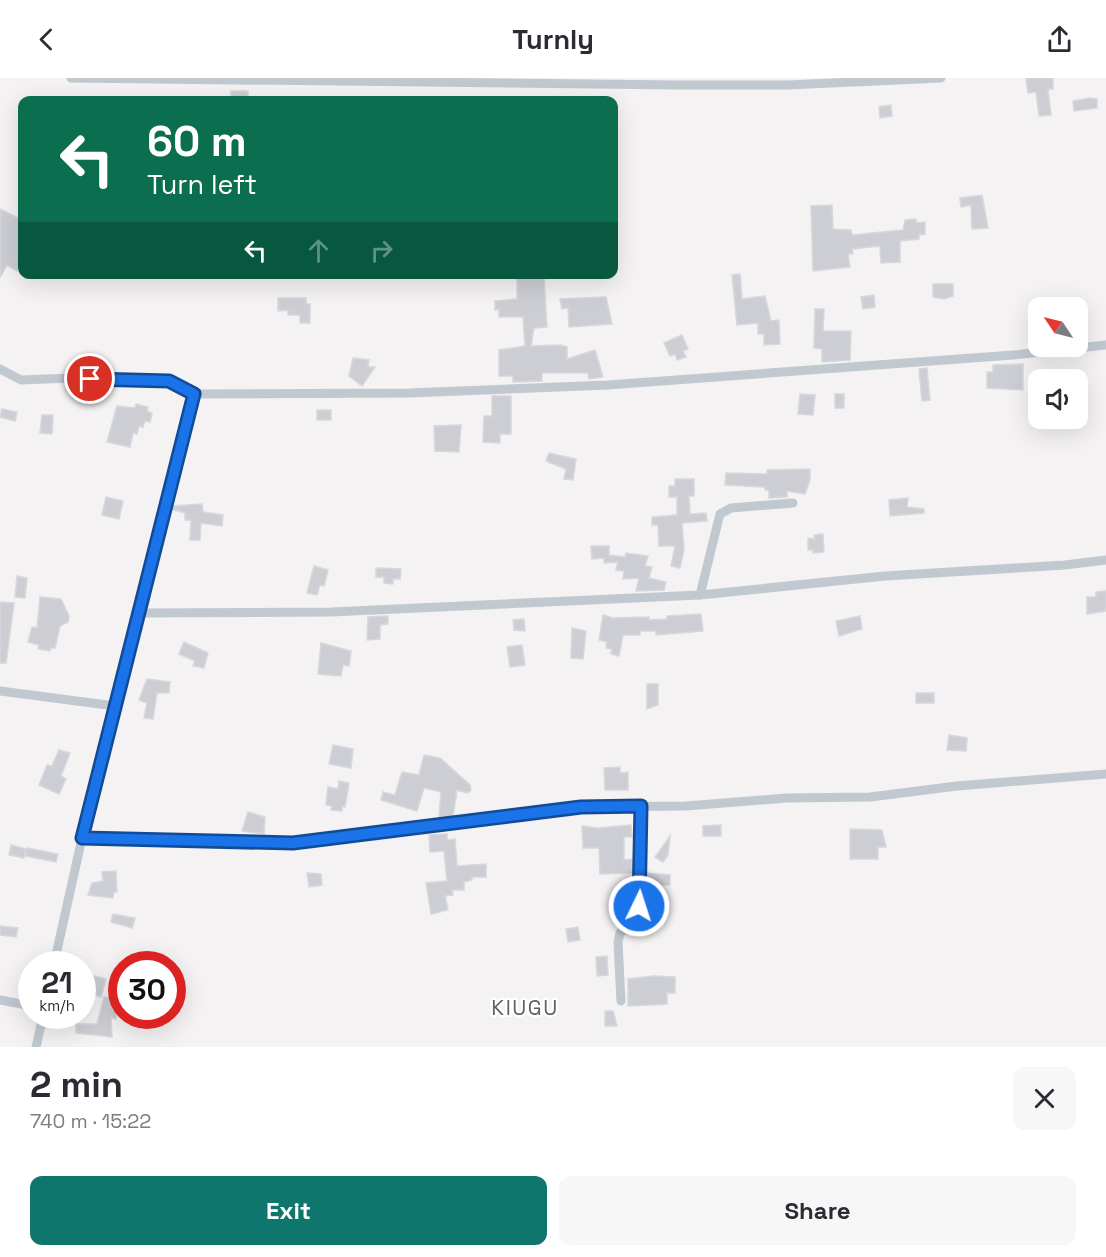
<!DOCTYPE html>
<html lang="en">
<head>
<meta charset="utf-8">
<style>
	body { margin:0; font-family:"Space Grotesk",sans-serif; background:#f7f7f7; color:#2b2b33; height:100vh; display:flex; flex-direction:column; font-size:22px; white-space:nowrap }
	* { box-sizing:border-box; margin:0 }
	p { font-size:20px; color:#7c7c81 }
	.icon { flex:none; width:33px; height:33px; fill:none; stroke:currentColor; stroke-width:2; stroke-linecap:round; stroke-linejoin:round }
	.map { position:relative; height:969px; overflow:hidden }
	.sheet { display:flex; flex-direction:column; background:#fff; flex:1 }
	.sheet>* { flex:none }
	.banner { position:absolute; left:18px; top:18px; width:600px; height:183px; border-radius:12px; box-shadow:0 6px 24px #0002; background:#0b6e4f; color:#fff; overflow:hidden }
	.needle { width:39px; rotate:305deg }
	.controls { position:absolute; left:1028px; top:219px; display:grid; gap:12px }
	.controls a { display:grid; place-items:center; width:60px; height:60px; border-radius:12px; background:#fff; box-shadow:0 6px 24px #0002; font-size:30px }
	.speed { position:absolute; left:18px; top:873px; display:flex; gap:12px; font-size:30px; font-weight:700; text-align:center }
	.speed>* { display:grid; place-content:center; width:78px; height:78px; border-radius:50%; background:#fff; box-shadow:0 6px 24px #0002; line-height:1 }
	.speed small { font-size:15px; font-weight:400 }
	.speed .limit { border:9px solid #d22; background:#fff; color:#111 }
	.pin { position:absolute; display:grid; place-items:center; width:51px; height:51px; color:#fff; margin:-26px; border:3px solid #fff; border-radius:50%; box-shadow:0 2px 6px #0007 }
	.me { position:absolute; width:66px; margin:-33px; rotate:4deg; stroke-linejoin:round; filter:drop-shadow(0 0 4px #0008) }
	.turn { display:flex; align-items:center; gap:21px; height:126px; padding:0 30px; font-size:27px }
	.turn .icon { width:78px; height:78px; stroke-width:2.5 }
	.turn b { display:block; font-size:42px; line-height:51px }
	.lanes { display:flex; align-items:center; height:57px; padding:0 30px; background:#0003; justify-content:center; gap:30px; direction:ltr }
	.lanes .off { opacity:.35 }
	.round { display:grid; place-items:center; flex:none; width:63px; height:63px; border-radius:12px; background:#f7f7f7 }
	.summary { display:flex; align-items:center; justify-content:space-between; height:102px; padding:0 30px }
	h1 { font-size:36px; font-weight:800; line-height:45px }
	.cta { display:flex; gap:12px; margin-top:auto; padding:12px 30px }
	.cta a { flex:1; height:69px; border-radius:12px; background:#0f766e; color:#fff; font-size:24px; font-weight:800; line-height:69px; text-align:center }
	.cta a+a { background:#f7f7f7; color:#2b2b33 }
	header { display:flex; justify-content:space-between; align-items:center; height:78px; padding:0 30px; background:#fff; font-size:27px; font-weight:800 }
	.map>svg:first-child { display:block }
	.building { fill:#ccced4; stroke:#d6d8dd; stroke-width:1.5 }
	.lines { fill:none; stroke-linecap:round; stroke-linejoin:round }
	.street { stroke:#c0c9d0; stroke-width:9 }
	.route-casing { stroke:#114b97; stroke-width:15 }
	.route { stroke:#1a73e8; stroke-width:10 }
	.labels { text-anchor:middle; dominant-baseline:central; stroke-width:4.5; stroke-linejoin:round; paint-order:stroke }
	.quarter-label { font-size:21px; letter-spacing:1.5px; fill:#5e6266; stroke:#fff }
</style>
</head>
<body>
<header><svg class="icon" aria-label="back" viewBox="0 0 24 24"><path d="M15 5l-7 7 7 7"/></svg>Turnly<svg class="icon" aria-label="share" viewBox="0 0 24 24"><path d="M12 15V3M7 8l5-5 5 5M5 13v7h14v-7"/></svg></header>
<div class="map">
<svg width="1106" height="969" viewBox="0 0 1106 969">
	<rect width="100%" height="100%" fill="#f4f2f2"/>
	<g class="building">
		<path d="M1026,0H1053V11H1048L1051,37L1039,38L1036,14L1028,15Z"/>
		<rect x="231" y="13" width="17" height="9"/>
		<path d="M1090,20L1097,21V30L1074,33L1073,23Z"/>
		<path d="M891,27L892,38L880,40L879,29Z"/>
		<path d="M982,117L988,150L972,151L971,127L961,129L960,120Z"/>
		<path d="M832,127L833,151L851,152L852,157L903,152L905,142L916,141V145L925,144V156L919,157V161L900,163V184L881,185L880,168L852,171L853,176H848L850,189L813,193L811,128Z"/>
		<path d="M0,131L22,142V185L17,193L7,187L0,200Z"/>
		<path d="M517,196H544L547,249L534,250L531,268L561,267L567,269V281L595,272L603,299L589,301L588,295H542V303L513,304V298H499V272L525,268L523,239H499V231L495,232V223L517,221Z"/>
		<path d="M740,196L742,221L765,218L771,243L779,242L780,266L764,267V256H758V245L737,247L732,197Z"/>
		<path d="M933,206H953V218L944,221L933,219Z"/>
		<path d="M874,217L875,229L863,231L861,219Z"/>
		<path d="M606,219L612,246L569,249L568,230L562,231L560,221Z"/>
		<path d="M278,220H306V226H310V245H300V237H288V232L278,233Z"/>
		<path d="M815,231H824L823,253H851L850,282L822,284V271L814,270Z"/>
		<path d="M682,257L688,271L683,273L686,279L677,282L675,276L670,278L664,265Z"/>
		<path d="M353,280L369,282L368,289H375L362,308L349,298Z"/>
		<path d="M1023,286V312L987,310V294H993V287Z"/>
		<path d="M927,290L930,322L922,323L919,291Z"/>
		<path d="M800,316L815,317L813,337L798,336Z"/>
		<rect x="835" y="316" width="9" height="14"/>
		<path d="M492,318H511V356H500V365L483,364L484,338H492Z"/>
		<path d="M136,326L148,329L147,333L152,335L150,344L145,343L143,349L139,348L137,356L133,355L130,369L107,364L117,328L135,330Z"/>
		<path d="M2,331L17,334L15,343L0,339Z"/>
		<rect x="317" y="332" width="14" height="10"/>
		<path d="M42,337H53L52,356L40,355Z"/>
		<path d="M461,347L459,374L435,373L434,348Z"/>
		<path d="M549,375L576,381L573,402L564,401L566,391L546,383Z"/>
		<path d="M810,391V402L805,416L787,413V419L769,420V412H765V409L725,407L726,395L767,396V392Z"/>
		<path d="M675,401H694V418H689L690,436L706,435L707,443L682,445L684,472L680,490L671,488L675,468H659L658,447H652V439L677,437V419H669V408H675Z"/>
		<path d="M106,419L123,423L119,441L102,437Z"/>
		<path d="M908,420L907,429L924,431V435L890,438L889,422Z"/>
		<path d="M202,426L203,434L223,437L222,448L201,445L200,462H190L191,442H185V435L171,431L172,428Z"/>
		<path d="M823,456L824,474L813,475V472H808V460L815,461L814,457Z"/>
		<path d="M591,468H609V477L625,479L626,475L648,478L645,488L652,489L649,500L666,504L664,512L636,513L639,500L623,501L624,493L616,492L618,484L604,485V480L592,481Z"/>
		<path d="M314,488L328,492L324,508L320,507L317,517L307,515Z"/>
		<path d="M376,490L401,491L400,501H393V506L384,505V499H376Z"/>
		<path d="M17,498L27,500L25,520L15,519Z"/>
		<path d="M1106,513V533L1087,536V519H1096V514Z"/>
		<path d="M40,519L61,521L69,538L68,544L60,548L55,570H51L50,573L38,571L39,567L28,564L32,549L37,550Z"/>
		<path d="M0,524L14,525L6,585H0Z"/>
		<path d="M701,536L703,553L656,557V553H640V557H623L619,578L611,576L612,571L606,570L607,564L599,562L603,537L613,540L649,539V542L667,541V538Z"/>
		<path d="M388,538V546L380,547V561L367,562L368,539Z"/>
		<path d="M860,538L862,551L839,558L836,543Z"/>
		<path d="M524,541L525,553L514,552L513,542Z"/>
		<path d="M572,550L586,553L583,581L571,580Z"/>
		<path d="M184,564L208,575L204,590L193,588L195,583L179,576Z"/>
		<path d="M321,565L351,573L349,588L343,587L341,598L318,596Z"/>
		<path d="M522,567L525,587L510,589L507,569Z"/>
		<path d="M147,601L170,604L169,615H157L153,641L144,640L147,625L139,622Z"/>
		<path d="M647,606H658V627L647,631Z"/>
		<rect x="916" y="615" width="18" height="10"/>
		<path d="M949,657L967,660L966,673L947,672Z"/>
		<path d="M333,667L353,671L351,690L329,686Z"/>
		<path d="M59,672L70,675L61,698L66,701L59,716L39,707L47,687L52,688Z"/>
		<path d="M424,677L440,680L470,707L471,712L467,715L457,712L453,738L439,740L441,714L424,710L417,733L381,722L383,714L395,717L402,694L419,697Z"/>
		<path d="M620,689V695L628,694V712H605L604,690Z"/>
		<path d="M339,703L349,705L345,729L342,728V733L331,732L332,728L326,727L328,709L338,711Z"/>
		<path d="M248,734L265,739L264,756L242,753Z"/>
		<path d="M631,747L632,759H624V782L632,781V795L600,796L599,770H583L582,748L598,750Z"/>
		<path d="M721,747V758H703V748Z"/>
		<path d="M850,751L882,752L886,769H878V781H850Z"/>
		<path d="M447,756V762L455,761L457,788L486,786V799H472V802L464,804V812H452L453,817L445,818L448,832L431,836L426,805L447,803L444,773L430,774L429,757Z"/>
		<path d="M670,758L668,777L663,784L655,779Z"/>
		<path d="M11,767L26,771L24,780L9,777Z"/>
		<path d="M27,770L58,776L56,784L25,778Z"/>
		<path d="M116,793L117,814H114L113,820L88,817L92,805L103,803L102,794Z"/>
		<path d="M307,795L321,796L322,807L309,809Z"/>
		<path d="M646,795L670,797V807H662L658,818L652,819L650,807H646Z"/>
		<path d="M113,836L135,840L132,850L111,844Z"/>
		<path d="M0,848L18,850L16,859L0,857Z"/>
		<path d="M578,849L580,862L568,864L566,851Z"/>
		<path d="M607,878L608,897L597,898L596,879Z"/>
		<path d="M82,895L106,901L101,919L82,913Z"/>
		<path d="M654,898L675,899V915H667V926L628,928V901Z"/>
		<path d="M104,919L120,922L116,941L111,940L112,959L76,955V946H97Z"/>
		<path d="M605,933H613L617,948H605Z"/>
	</g>
	<g class="lines">
		<g class="street">
			<path d="M71,0L677,7H788L941,0"/>
			<path d="M0,291L21,302L70,300L169,303L193,316L410,315L608,307L1013,277L1106,267"/>
			<path d="M700,517L720,436L731,430L793,425"/>
			<path d="M139,535L331,534L700,517L885,498L1065,487L1106,482"/>
			<path d="M0,613L115,628"/>
			<path d="M82,760L253,766L293,765L581,729L686,728L787,720L870,719L957,708L1106,696"/>
			<path d="M54,886L82,760L193,316"/>
			<path d="M0,922L32,928"/>
			<path d="M621,923L618,864L620,855L635,844L637,837L641,728"/>
			<path d="M36,969L43,938"/>
		</g>
	</g>
	<g class="lines">
		<g class="route-casing">
			<path id="route" d="M90,301L169,303L194,316L82,760L293,765L581,729L641,728L639,828"/>
		</g>
		<use href="#route" class="route"/>
	</g>
	<g class="labels">
		<g class="quarter-label">
			<text x="525" y="929">KIUGU</text>
		</g>
	</g>
</svg>
<div class="controls">
<a><svg class="needle" viewBox="-14 -14 28 28"><path d="M0-13l5 13h-10z" fill="#e53935"/><path d="M0 13l5-13h-10z" fill="#7c7c81"/></svg></a>
<a><svg class="icon" aria-label="sound" viewBox="0 0 24 24"><path d="M4 9h4l5-4v14l-5-4H4zM17 9q2 3 0 6"/></svg></a>
</div>
<div class="speed"><div>21<small>km/h</small></div><div class="limit">30</div></div>
<div class="pin" style="left:90px;top:301px;background:#d93025"><svg class="icon" aria-label="arrive" viewBox="0 0 24 24"><path d="M6 21V4h12l-3 4 3 4H6"/></svg></div>
<svg class="me" style="left:639px;top:828px" viewBox="-20 -20 40 40"><circle r="17" fill="#1a73e8" stroke="#fff" stroke-width="3"/><path d="M0-11L8 9 0 5-8 9z" fill="#fff"/></svg>
<div class="banner">
<div class="turn"><svg class="icon" aria-label="left" viewBox="0 0 24 24"><path d="M17 20v-9H6M10 6l-5 5 5 5"/></svg><div><b>60 m</b>Turn left</div></div>
<div class="lanes"><svg class="icon" aria-label="left" viewBox="0 0 24 24"><path d="M17 20v-9H6M10 6l-5 5 5 5"/></svg><svg class="icon off" aria-label="ahead" viewBox="0 0 24 24"><path d="M12 20V5M6 11l6-6 6 6"/></svg><svg class="icon off" aria-label="right" viewBox="0 0 24 24"><path d="M7 20v-9h11M14 6l5 5-5 5"/></svg></div>
</div>
</div>
<section class="sheet">
<div class="summary"><div><h1>2 min</h1><p>740 m · 15:22</p></div><a class="round"><svg class="icon" aria-label="close" viewBox="0 0 24 24"><path d="M6 6l12 12M18 6L6 18"/></svg></a></div>
<div class="cta"><a>Exit</a><a>Share</a></div>
</section>
</body>
</html>
